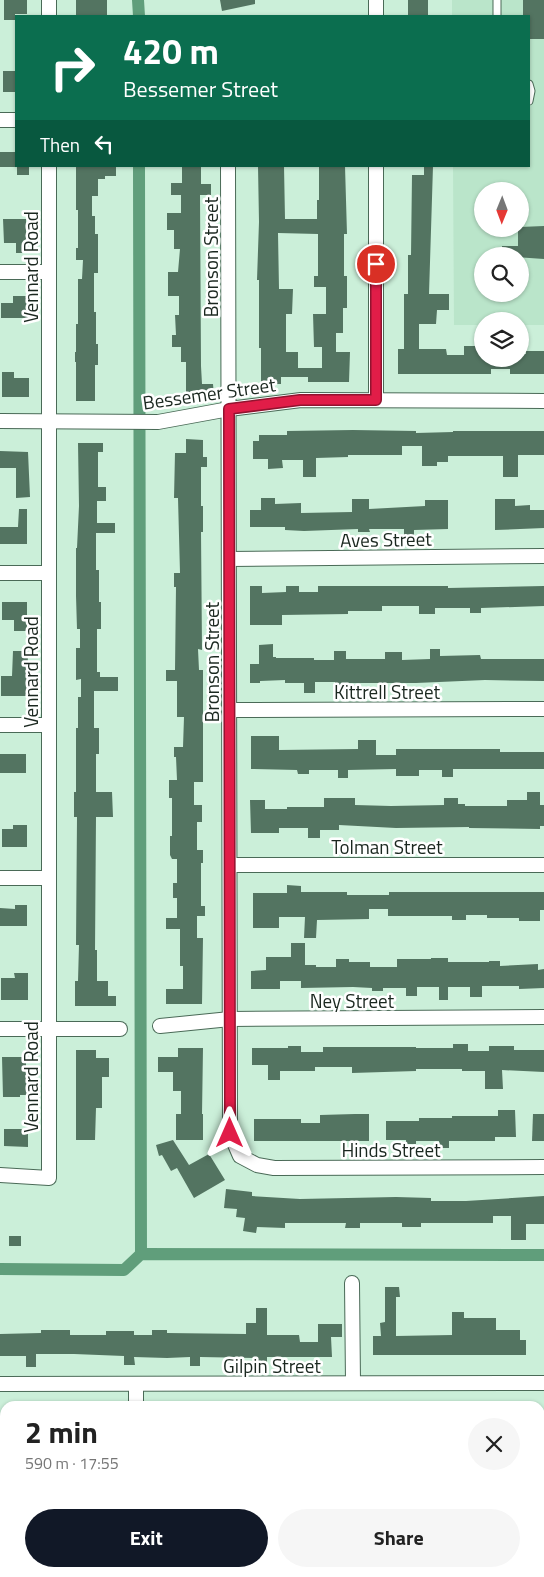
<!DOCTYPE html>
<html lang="en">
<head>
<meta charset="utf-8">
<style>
	body { margin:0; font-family:"Titillium Web",sans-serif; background:#f6f6f6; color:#222; height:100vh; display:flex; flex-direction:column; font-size:19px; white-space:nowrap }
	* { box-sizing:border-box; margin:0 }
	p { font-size:16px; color:#767676 }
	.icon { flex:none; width:28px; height:28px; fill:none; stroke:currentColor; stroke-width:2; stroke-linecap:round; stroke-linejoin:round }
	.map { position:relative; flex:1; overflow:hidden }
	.panel { position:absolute; left:0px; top:1401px; width:545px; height:176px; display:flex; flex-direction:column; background:#fff; border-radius:15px 15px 0 0; box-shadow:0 1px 4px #0004 }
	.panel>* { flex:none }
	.guide { position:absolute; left:15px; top:15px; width:515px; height:152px; border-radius:0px; box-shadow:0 1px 4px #0004; background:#0b6e4f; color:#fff; overflow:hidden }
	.needle { width:32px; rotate:181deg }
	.controls { position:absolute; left:474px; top:182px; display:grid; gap:10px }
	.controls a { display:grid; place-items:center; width:55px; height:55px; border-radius:50%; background:#fff; box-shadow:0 1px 4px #0004; font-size:25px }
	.pin { position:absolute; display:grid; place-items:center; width:42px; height:42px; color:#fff; margin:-21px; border:2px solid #fff; border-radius:50%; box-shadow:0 1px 5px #0007 }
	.me { position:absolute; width:55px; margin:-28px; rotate:0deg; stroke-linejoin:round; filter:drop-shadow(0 0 4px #0008) }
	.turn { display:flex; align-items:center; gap:18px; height:105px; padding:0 25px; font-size:22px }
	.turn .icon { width:65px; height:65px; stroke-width:2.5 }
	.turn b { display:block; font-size:35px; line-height:42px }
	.then { display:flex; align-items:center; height:48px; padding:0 25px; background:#0003; gap:10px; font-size:19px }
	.round { display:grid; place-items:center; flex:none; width:52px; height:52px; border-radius:26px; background:#f6f6f6 }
	.overview { display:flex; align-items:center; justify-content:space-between; height:85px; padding:0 25px }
	h1 { font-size:30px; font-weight:700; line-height:38px }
	.action { display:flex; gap:10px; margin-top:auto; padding:10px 25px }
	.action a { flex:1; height:58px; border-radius:30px; background:#111827; color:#fff; font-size:20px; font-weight:700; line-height:58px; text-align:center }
	.action a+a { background:#f6f6f6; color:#222 }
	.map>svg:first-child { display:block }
	.built { fill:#bae5ca; fill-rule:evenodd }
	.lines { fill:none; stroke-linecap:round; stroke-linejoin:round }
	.canal { stroke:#609e7b; stroke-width:12 }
	.building { fill:#537461; fill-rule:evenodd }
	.lane-casing { stroke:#4a6a57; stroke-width:9 }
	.street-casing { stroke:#4a6a57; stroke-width:16 }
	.lane { stroke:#fff; stroke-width:7 }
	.street { stroke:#fff; stroke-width:14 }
	.route-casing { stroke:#92132f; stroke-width:12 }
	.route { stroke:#e11d48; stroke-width:9 }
	.labels { text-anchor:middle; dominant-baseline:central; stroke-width:5; stroke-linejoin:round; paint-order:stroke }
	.street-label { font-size:19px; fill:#1a271f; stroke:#fff }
</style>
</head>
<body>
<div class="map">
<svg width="544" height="1577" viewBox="0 0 544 1577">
	<rect width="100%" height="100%" fill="#cbefd9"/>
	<path class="built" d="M452,0H544V325H520V321H482V325H454L453,166H529V16H452ZM482,191H520V229H482ZM482,256H520V294H482Z"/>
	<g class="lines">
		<g class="canal">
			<path d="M138,0L139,16"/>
			<path d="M139,166L141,1254"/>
			<path d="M0,1269L124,1270L141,1254L544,1255"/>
		</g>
	</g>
	<g class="building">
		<path d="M4,0H27V14H15V20H4Z"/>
		<rect x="76" y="0" width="31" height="16"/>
		<path d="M220,0H255V4L222,11Z"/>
		<rect x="408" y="0" width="20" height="16"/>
		<path d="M523,0H544V39H529V16H523Z"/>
		<rect x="3" y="71" width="13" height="21"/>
		<rect x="0" y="152" width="16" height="15"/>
		<rect x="17" y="166" width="12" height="9"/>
		<path d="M76,166H116V176H105V179H98V196H92V216H95V234H98V273H94V312H96V344H98V365H95V401H76V362H75V352H76V324H78V279H82L83,260H76V248H78V210H76Z"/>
		<path d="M182,166H201V184H211V195H200L201,366L202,384H213L214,396H186V362H181V347H172V335H176L175,315H179V296H168V272H178L180,249H174V230H167V213H181V195H171V183H182Z"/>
		<path d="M258,166H284L285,219H317V200H319V166H345L347,234H344V276H347V308H343V333H336V352H350L349,382H308V377H281V384H261V348H259V280H257L259,222ZM278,233L318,234V276H314V287H326V314H313L314,347H322V368H298V352H286V314H292L293,289H279Z"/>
		<path d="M424,166H433L429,294H449V310H437L436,324H419V349H446L447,355H464V346H482V359H520V354H526V351H544V374H510V369H491V374H398V349H404V294H408V255H411L412,175H424Z"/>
		<path d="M3,219H26V253H16V243H4Z"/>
		<path d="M544,226V259L502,256V246H518V229H520V227Z"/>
		<path d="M13,296H28V318H1V303H13Z"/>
		<path d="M2,372H14V378H29V397H2Z"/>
		<path d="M353,430L416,431V433L453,432V431H544V455H518V477H503V456H448V462H437V466H422V446H402V455H348V457L316,458V477H303V460H282L283,468L268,469V459H253V441H259V435H287V431Z"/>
		<path d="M186,439L203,440V457H207V467H201V506H203V532H201L202,650L198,649L199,670H203V782H194V805H202V822H197V850H203V863H201V906H205V916H197V938H203L202,1004H166V989H183V966H180V929H166V918H177V898H173V883H177V859H172L170,855V836H172V798H169V780H177L176,757H174V747H183L184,717H177V681H166V670H175L176,587H174V573H180L178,498H174L175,453H186Z"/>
		<path d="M78,443H103V452H98V487H106V501H97V523H115V533H96V570H99V602H101V629H97V672H100V677H118V691H94V728H99V754H96V792H112L113,817H96L95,950H97V981H108V996H116V1006H75V981H78L79,945H76L77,817H74V792H76V728H78V697H81V679L76,680V648H80V629H77L76,596V548H77L79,506Z"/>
		<path d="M0,451L28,452L30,497L16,498V468H0Z"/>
		<path d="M261,498H275V504L301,503V513L352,512V499H369V509L425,506V500H448V529L414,530V538H404V529H369L370,532H358V529L304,531L285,530V527H250V510H261Z"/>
		<path d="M495,499H515V506L530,505V510H544V528L495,530Z"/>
		<path d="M19,509H27V544H0V527H18Z"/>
		<path d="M250,586H262V593L286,592V586H299V592H318V586H448V588L544,586V606L481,608V613H470V608H435V614H419V606H382V611H348V614L282,615V625H250Z"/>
		<path d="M2,602H27V631H14V620H2Z"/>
		<path d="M273,644V657H276V658H314V660H334V651H346V659H385V652H402V660L430,659V649H440V656L480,655L481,659H544V681L485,680L416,683H347V692H335V682H315V693H304V683H285V680L260,681V683H250V664H259V645Z"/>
		<path d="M13,651H28L27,696H1V676H12Z"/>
		<path d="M251,736H279V750L358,749V740H376V755H396V749H500V752H544V769H453V777H442V770H419V776H396V769L348,770V778H338V770H309V774H298L297,770L251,769Z"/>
		<rect x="0" y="754" width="26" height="19"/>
		<path d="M527,792H540V805H544V826H540V829L469,828V827L396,828L339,825V830H320V838H308V828H279V833H251L250,800H265V809H287V807H324V798H355V805L391,806L444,805V798H458V804H465V806H507V800H527Z"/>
		<path d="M13,825H27V847H2V829H13Z"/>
		<path d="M287,885L301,886V892H347V895H389V892H544V910H540V921H519V918H487V915H466V920H452V916H388V909H369V919L317,920L316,938H304L305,917H279V928H253V893H287Z"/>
		<path d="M15,905H27V926H0V908L15,909Z"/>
		<path d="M291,943H305V965H316V967H336V959H349V962H370V967H397V959H431V958H448V962H489V961H500V966L538,964V970L544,969V988L519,989V986H482V997H470V987H448V1000H439V987H417V996H406V988H383V991H372V988L353,987L301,988V981H280V989H251V971L266,970V957H291Z"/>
		<path d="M14,973H28V1000H1V978H15Z"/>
		<path d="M453,1044H468V1051H489V1046H514V1050H544V1072L502,1070L503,1089H485V1071H462V1069H416V1071L352,1073V1067H315V1071H280V1080H268V1065H252V1048H288V1046H301V1052H323V1047H416V1048H453Z"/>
		<path d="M178,1048H203L202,1114H203V1140H176V1114H181V1091H173V1072H158V1057H178Z"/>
		<path d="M76,1050H96V1058H109V1077H102V1108H96L95,1140H76Z"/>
		<path d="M2,1057H26V1082H31V1095H20V1097H3Z"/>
		<path d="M498,1110H515L516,1137H495V1141H449V1148H439V1141H416V1144H406V1140H386V1121H419V1118H452V1116H498Z"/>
		<path d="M355,1114H369V1141H254V1119H301V1123H320V1115Z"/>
		<path d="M533,1114H544V1141H532Z"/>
		<path d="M4,1129H28V1147L4,1146Z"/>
		<path d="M173,1140L189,1165L209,1154L225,1180L194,1198L177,1168L171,1171L162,1155L159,1156L156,1145Z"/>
		<path d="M226,1189L252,1192V1196L300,1199L396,1197L431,1198V1201H466L544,1196V1224H526V1240H511V1216H493V1223H421V1227H402V1223H360V1228H345L346,1223H285V1228L257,1227L256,1233L243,1231L245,1218L236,1217L237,1209L224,1208Z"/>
		<rect x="9" y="1236" width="12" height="10"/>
		<path d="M385,1287H399L400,1297H396V1336L452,1335V1312H464V1318H496V1330H520V1340H526V1355H373V1336H381L380,1323L385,1322Z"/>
		<path d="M256,1308H267V1335H299L300,1342H318V1324H342V1337H331L332,1357H267V1367H254V1358L200,1357V1366H190V1357L167,1358L134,1357L135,1365H124V1356L74,1354H36V1367H26V1356H0V1334L41,1333V1330H70V1335H106V1331H134V1335H152V1330H167V1333L246,1334V1323H256Z"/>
	</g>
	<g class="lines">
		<g class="lane-casing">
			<g id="lane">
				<path d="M497,16V0"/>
				<path d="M529,84L531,91L529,101"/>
			</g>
		</g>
		<g class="street-casing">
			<g id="street">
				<path d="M49,16V0"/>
				<path d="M376,16V0"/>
				<path d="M0,120H16"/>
				<path d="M228,166L230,1133L240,1156L257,1165L274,1168L544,1167"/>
				<path d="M0,272H49"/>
				<path d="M376,400V166"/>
				<path d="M0,421L158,422L229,409L301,400L544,401"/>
				<path d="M229,559L544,556"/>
				<path d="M0,573H49"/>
				<path d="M230,710L544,709"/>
				<path d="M0,725H49"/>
				<path d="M230,865H544"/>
				<path d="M0,878H49"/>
				<path d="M160,1026L230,1019L544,1017"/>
				<path d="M0,1029H120"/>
				<path d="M0,1175L49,1178V166"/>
				<path d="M352,1283L353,1383"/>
				<path d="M0,1384L544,1383"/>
				<path d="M136,1406V1384"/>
				<path d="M540,1537H544"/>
				<path d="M0,1538H5"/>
				<path d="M136,1577V1572"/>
			</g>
		</g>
		<use href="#lane" class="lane"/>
		<use href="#street" class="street"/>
	</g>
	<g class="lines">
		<g class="route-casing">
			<path id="route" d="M230,1133L229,409L300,400H376V264"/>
		</g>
		<use href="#route" class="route"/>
	</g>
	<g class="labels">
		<g class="street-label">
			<text transform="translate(210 257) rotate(-90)">Bronson Street</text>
			<text transform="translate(30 267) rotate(-90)">Vennard Road</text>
			<text transform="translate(209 393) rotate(-8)">Bessemer Street</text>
			<text transform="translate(386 539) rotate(-1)">Aves Street</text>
			<text transform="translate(211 662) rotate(-90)">Bronson Street</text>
			<text transform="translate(30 672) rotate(-90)">Vennard Road</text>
			<text x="387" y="691">Kittrell Street</text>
			<text x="387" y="846">Tolman Street</text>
			<text x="352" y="1000">Ney Street</text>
			<text transform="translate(30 1077) rotate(-90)">Vennard Road</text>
			<text x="391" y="1149">Hinds Street</text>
			<text x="272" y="1365">Gilpin Street</text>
		</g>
	</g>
</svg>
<div class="controls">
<a><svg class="needle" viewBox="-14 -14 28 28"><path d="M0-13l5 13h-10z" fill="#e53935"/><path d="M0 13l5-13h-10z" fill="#767676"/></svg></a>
<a><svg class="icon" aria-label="search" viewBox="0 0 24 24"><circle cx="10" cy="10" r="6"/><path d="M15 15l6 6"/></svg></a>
<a><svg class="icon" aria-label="layers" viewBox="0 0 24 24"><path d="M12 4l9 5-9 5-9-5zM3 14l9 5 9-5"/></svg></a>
</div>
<div class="pin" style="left:376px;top:264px;background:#d93025"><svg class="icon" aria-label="arrive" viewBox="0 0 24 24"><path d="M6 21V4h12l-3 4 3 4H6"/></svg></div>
<svg class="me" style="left:230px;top:1133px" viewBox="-20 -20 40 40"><path d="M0-17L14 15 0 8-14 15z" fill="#e11d48" stroke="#fff" stroke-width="4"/></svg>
<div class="guide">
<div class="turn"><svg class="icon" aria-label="right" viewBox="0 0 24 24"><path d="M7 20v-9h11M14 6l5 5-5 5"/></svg><div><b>420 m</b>Bessemer Street</div></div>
<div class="then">Then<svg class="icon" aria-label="left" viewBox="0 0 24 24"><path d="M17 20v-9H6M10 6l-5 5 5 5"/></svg></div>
</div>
<section class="panel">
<div class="overview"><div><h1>2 min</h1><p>590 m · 17:55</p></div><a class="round"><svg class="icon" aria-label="close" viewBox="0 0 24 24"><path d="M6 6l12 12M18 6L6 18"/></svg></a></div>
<div class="action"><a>Exit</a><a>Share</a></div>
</section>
</div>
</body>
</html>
